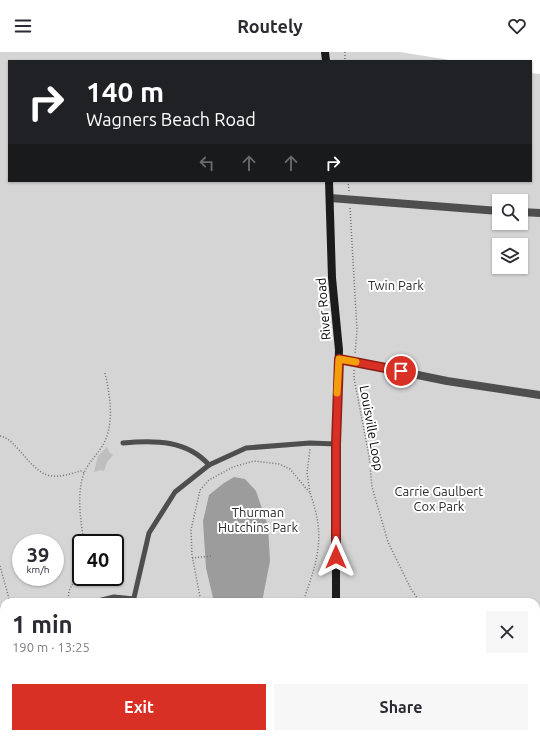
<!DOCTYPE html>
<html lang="en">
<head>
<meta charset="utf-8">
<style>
	body { margin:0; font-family:Ubuntu,sans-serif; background:#f7f7f7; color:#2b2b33; height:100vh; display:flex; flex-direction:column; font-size:15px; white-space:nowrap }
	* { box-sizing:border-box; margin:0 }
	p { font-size:13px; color:#7c7c81 }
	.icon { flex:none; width:22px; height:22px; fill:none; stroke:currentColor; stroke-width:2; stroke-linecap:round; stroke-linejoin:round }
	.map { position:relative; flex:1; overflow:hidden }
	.drawer { position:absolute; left:0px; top:546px; width:540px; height:140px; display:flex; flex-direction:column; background:#fff; border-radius:12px 12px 0 0; box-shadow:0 1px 3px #0004 }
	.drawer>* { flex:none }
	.top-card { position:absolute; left:8px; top:8px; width:524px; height:122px; border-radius:0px; box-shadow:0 1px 3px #0004; background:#202124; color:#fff; overflow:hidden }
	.fabs { position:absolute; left:492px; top:142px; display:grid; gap:8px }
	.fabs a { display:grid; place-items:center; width:36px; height:36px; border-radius:0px; background:#fff; box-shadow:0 1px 3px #0004; font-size:20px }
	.speed { position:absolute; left:12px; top:482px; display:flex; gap:8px; font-size:20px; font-weight:700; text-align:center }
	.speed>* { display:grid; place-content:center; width:52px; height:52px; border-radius:50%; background:#fff; box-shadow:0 1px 3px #0004; line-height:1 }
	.speed small { font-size:10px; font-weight:400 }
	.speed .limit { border:2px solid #111; border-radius:6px; background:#fff; color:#111 }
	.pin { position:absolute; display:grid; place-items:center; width:34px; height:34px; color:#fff; margin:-17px; border:2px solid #fff; border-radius:50%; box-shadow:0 1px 4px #0007 }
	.me { position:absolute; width:44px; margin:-22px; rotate:0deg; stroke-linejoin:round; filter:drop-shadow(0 0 3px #0008) }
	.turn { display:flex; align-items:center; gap:14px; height:84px; padding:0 12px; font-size:18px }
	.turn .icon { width:52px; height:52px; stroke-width:2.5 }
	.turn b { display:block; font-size:28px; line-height:34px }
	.lanes { display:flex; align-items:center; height:38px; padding:0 12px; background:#0003; justify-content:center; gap:20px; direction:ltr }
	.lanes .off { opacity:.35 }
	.round { display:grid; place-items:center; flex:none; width:42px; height:42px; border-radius:0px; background:#f7f7f7 }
	.headline { display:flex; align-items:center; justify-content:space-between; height:68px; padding:0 12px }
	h1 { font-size:24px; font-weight:700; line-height:30px }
	.action { display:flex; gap:8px; margin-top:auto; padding:8px 12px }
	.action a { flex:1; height:46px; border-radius:0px; background:#d93025; color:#fff; font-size:16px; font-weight:700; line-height:46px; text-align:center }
	.action a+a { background:#f7f7f7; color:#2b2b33 }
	header { display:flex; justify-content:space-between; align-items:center; height:52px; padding:0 12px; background:#fff; font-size:18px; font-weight:700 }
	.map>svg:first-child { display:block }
	.green { fill:#d5d5d5; fill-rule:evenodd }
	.water { fill:#9c9c9c }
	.building { fill:#bebebe }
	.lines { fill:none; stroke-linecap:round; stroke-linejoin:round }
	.path { stroke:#707070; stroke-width:1.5; stroke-dasharray:1 2; stroke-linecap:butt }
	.lane { stroke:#4e4e4e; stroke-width:5 }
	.street { stroke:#4e4e4e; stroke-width:8 }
	.secondary { stroke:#1b1b1b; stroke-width:8 }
	.route-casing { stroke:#8d1f18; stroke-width:10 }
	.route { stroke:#d93025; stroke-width:7 }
	.slow { stroke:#f59e0b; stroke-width:7 }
	.labels { text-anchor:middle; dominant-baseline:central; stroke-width:4; stroke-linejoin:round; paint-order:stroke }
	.park-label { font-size:13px; fill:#2c2c2c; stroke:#fff }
	.street-label { font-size:13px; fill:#000; stroke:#fff }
</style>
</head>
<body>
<header><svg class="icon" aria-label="menu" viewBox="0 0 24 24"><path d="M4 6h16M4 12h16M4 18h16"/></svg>Routely<svg class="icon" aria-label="heart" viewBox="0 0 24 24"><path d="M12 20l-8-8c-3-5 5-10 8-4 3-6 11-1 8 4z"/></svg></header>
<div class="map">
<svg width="540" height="686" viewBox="0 0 540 686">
	<rect width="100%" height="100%" fill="#fff"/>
	<path class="green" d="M0,0H400L456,9H9V129H531V21L540,22V686H0ZM499,149H521V171H499ZM499,193H521V215H499ZM21,491H55V525H21ZM81,491H115V525H81ZM4,550H536V682H4Z"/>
	<g class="water">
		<path d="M234,425L245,427L256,439L268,474L270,509L262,550H214L206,516L203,469L209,443L224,431Z"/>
		<rect x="182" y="682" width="60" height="4"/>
	</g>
	<path class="building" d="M107,395L109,400L113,403L107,410L104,419L100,418L94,420L98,404Z"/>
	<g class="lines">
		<g class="path">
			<path d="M345,0V9"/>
			<path d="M348,129L349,139"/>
			<path d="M350,156L357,278L355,302"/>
			<path d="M354,318V326L369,404L372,435L388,490L411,537L420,550"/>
			<path d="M0,384C18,387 31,423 53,424C63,425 72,421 81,419L84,421"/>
			<path d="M84,491C81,469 76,443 84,421C88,411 97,403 103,393C115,371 110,344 105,321"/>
			<path d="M192,506L212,504"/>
			<path d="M0,514L10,550"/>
			<path d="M68,550L69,539L81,514"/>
			<path d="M201,550L192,503L191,478L200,438L209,428L233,415L254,409L279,412L290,417L310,441L307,421L310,397"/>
			<path d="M303,550C318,507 326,485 310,441"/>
			<path d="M53,686L54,682"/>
			<path d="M165,686V682"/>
			<path d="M262,686V682"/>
		</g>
		<g class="lane">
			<path d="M123,391C155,388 187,388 209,413"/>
			<path d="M94,550L114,545L134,547"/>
			<path d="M133,550L149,481L175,440L209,413L246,396L310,391L336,392"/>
			<path d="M0,558L4,560"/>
			<path d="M536,658L540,656"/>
			<path d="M138,682L139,686"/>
			<path d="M478,682L481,686"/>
			<path d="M497,686V682"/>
		</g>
		<g class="street">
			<path d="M330,146L499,159"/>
			<path d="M521,160L540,161"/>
			<path d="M339,307L447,329L540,343"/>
		</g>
		<g class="secondary">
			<path d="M325,0L326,9"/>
			<path d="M329,129L332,226L339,298L336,392V550"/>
			<path d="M335,686V682"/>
		</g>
	</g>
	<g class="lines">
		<g class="route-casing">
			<path id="route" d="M336,505V392L339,307L401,319"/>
		</g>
		<use href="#route" class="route"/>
		<path class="slow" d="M337,341L339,307L356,310"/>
	</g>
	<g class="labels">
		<g class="park-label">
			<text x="396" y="233">Twin Park</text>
			<text x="439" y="439">Carrie Gaulbert<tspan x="439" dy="15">Cox Park</tspan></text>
			<text x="258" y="460">Thurman<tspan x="258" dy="15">Hutchins Park</tspan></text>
		</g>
		<g class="street-label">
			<text transform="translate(323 257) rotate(-95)">River Road</text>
			<text transform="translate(372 376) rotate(80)">Louisville Loop</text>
		</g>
	</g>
</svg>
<div class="fabs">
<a><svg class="icon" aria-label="search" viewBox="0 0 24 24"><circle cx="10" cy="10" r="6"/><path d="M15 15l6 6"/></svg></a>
<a><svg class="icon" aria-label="layers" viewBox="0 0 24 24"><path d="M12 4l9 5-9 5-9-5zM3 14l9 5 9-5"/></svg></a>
</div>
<div class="speed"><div>39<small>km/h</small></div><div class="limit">40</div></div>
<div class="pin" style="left:401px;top:319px;background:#d93025"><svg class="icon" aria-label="arrive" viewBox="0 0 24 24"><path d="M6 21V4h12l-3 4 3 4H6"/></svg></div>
<svg class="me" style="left:336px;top:505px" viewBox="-20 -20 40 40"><path d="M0-17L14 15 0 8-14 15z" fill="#d93025" stroke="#fff" stroke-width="4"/></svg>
<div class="top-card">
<div class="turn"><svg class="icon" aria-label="right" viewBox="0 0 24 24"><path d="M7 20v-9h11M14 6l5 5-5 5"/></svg><div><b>140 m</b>Wagners Beach Road</div></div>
<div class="lanes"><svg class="icon off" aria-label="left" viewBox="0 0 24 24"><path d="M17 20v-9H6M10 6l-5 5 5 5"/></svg><svg class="icon off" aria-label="ahead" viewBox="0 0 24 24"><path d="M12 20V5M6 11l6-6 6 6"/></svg><svg class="icon off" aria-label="ahead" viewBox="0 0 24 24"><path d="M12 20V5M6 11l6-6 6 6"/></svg><svg class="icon" aria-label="right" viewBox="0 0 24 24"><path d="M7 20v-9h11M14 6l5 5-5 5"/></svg></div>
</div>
<section class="drawer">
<div class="headline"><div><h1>1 min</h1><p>190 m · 13:25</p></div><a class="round"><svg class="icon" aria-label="close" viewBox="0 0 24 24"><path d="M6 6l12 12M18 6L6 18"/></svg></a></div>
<div class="action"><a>Exit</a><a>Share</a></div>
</section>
</div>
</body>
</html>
